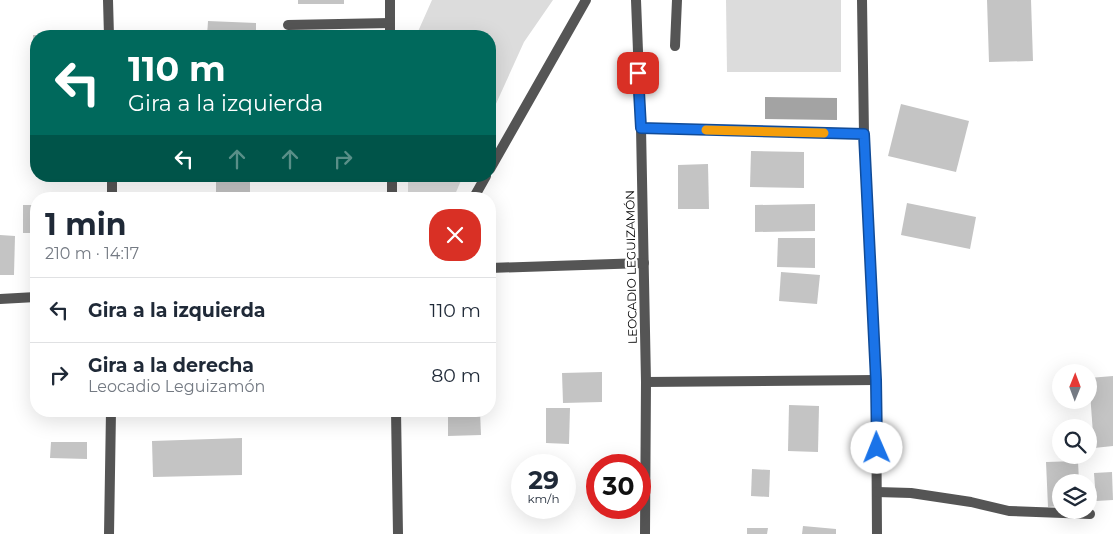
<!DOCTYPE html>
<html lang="es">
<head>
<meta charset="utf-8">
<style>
	body { margin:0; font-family:Montserrat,sans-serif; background:#f6f6f7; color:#1f2937; height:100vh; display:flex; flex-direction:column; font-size:19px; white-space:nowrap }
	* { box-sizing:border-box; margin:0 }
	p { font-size:16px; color:#747a83 }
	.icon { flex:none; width:28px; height:28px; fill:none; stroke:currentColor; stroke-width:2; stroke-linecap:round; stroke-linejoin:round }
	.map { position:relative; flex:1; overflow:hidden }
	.sheet { position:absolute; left:30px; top:192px; width:466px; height:225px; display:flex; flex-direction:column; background:#fff; border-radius:20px; box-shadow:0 5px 20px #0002 }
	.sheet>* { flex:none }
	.hud { position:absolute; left:30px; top:30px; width:466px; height:152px; border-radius:20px; box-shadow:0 5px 20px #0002; background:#00695c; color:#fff; overflow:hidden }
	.needle { width:32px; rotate:1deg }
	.fabs { position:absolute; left:1052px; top:364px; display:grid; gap:10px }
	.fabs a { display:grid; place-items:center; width:45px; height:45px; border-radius:50%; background:#fff; box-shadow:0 5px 20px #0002; font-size:25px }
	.speed { position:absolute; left:511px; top:454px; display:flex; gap:10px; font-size:25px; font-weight:700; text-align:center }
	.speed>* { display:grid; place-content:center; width:65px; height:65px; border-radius:50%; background:#fff; box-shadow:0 5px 20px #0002; line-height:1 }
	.speed small { font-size:12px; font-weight:400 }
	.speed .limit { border:8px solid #d22; background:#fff; color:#111 }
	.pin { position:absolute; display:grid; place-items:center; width:42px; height:42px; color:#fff; margin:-21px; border-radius:10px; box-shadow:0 2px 8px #0006 }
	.me { position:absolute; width:55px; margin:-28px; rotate:359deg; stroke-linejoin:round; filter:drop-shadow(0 0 4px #0008) }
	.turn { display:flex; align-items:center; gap:18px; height:105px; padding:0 15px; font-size:22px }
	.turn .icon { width:65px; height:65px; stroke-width:2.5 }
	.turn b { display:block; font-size:35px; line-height:42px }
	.lanes { display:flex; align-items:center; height:48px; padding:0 15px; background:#0003; justify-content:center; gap:25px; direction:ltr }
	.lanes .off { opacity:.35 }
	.round { display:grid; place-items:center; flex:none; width:52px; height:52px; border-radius:20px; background:#f6f6f7 }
	.summary { display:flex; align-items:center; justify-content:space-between; height:85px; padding:0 15px }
	h1 { font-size:30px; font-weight:700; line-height:38px }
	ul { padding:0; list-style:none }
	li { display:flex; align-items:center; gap:15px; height:65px; padding:0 15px; border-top:1px solid #e0e1e3 }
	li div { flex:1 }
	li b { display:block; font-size:19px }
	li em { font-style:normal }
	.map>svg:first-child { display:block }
	.green { fill:#dcdcdc }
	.water { fill:#a3a3a3 }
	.building { fill:#c4c4c4 }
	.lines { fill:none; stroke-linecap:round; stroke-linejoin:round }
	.service { stroke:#555; stroke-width:10 }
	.minor { stroke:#555; stroke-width:10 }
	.route-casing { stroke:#114b97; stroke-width:12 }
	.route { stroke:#1a73e8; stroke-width:9 }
	.slow { stroke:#f59e0b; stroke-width:9 }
	.labels { text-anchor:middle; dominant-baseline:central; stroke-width:4.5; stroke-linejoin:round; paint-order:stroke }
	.street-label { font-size:12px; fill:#000; stroke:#fff }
</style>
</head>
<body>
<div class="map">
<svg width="1113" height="534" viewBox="0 0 1113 534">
	<rect width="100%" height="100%" fill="#fff"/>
	<g class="green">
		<path d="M432,0H553L524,42L490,117V36H416Z"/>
		<path d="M726,0H841V72H727Z"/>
		<path d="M408,176H463L453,199H408Z"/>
	</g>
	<path class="water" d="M765,97L837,98V120L765,119Z"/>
	<g class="building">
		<rect x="298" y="0" width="46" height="4"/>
		<path d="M987,0H1031L1033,61L989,62Z"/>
		<path d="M208,21L256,23V36H207Z"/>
		<path d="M74,32V36H38V35Z"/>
		<path d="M33,35H36V60H35Z"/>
		<path d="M901,104L969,121L956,172L888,156Z"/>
		<path d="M751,151L804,152V188L750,187Z"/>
		<path d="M708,164L709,209H678V165Z"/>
		<rect x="216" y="176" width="34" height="23"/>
		<path d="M907,203L976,217L970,249L901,235Z"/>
		<path d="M815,204V231L755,232V205Z"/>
		<rect x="23" y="205" width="13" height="28"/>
		<path d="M0,235L15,236L14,275H0Z"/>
		<path d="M778,238H815V268L777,267Z"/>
		<path d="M781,272L820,275L817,304L779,301Z"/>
		<path d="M602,372V402L563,403L562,373Z"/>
		<path d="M1113,376V446L1094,448L1089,378Z"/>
		<path d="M789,405L819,406L818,452L788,451Z"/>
		<path d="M546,408H570L569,444L546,443Z"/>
		<rect x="212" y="411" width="38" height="6"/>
		<path d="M448,411H480L481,435L448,436Z"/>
		<path d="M242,438V475L153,477L152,441Z"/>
		<path d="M51,442H87V459L50,458Z"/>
		<path d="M1078,461L1079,482H1061V506L1048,507L1046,462Z"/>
		<path d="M752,469L770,470L769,497L751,496Z"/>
		<path d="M1112,472L1113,500L1096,501L1094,473Z"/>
		<path d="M803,526L836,529V534H802Z"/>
		<path d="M747,528H768L767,534H747Z"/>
	</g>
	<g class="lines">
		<g class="service">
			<path d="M288,25L390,23"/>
			<path d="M675,46L677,0"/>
			<path d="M641,128L864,134"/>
			<path d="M646,382L876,380"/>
		</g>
		<g class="minor">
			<path d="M108,0L109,36"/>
			<path d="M390,0V36"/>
			<path d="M636,0L641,128L646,382L645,534"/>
			<path d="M862,0L864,134L876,380L877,534"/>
			<path d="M490,169L586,0"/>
			<path d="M112,176V199"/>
			<path d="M392,176V199"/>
			<path d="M473,199L486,176"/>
			<path d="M490,268L644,263"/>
			<path d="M0,299L36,297"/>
			<path d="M396,411L398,534"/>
			<path d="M877,492L911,493L971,502L1009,511L1090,514"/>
			<path d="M109,534L111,411"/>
		</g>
	</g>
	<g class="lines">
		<g class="route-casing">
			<path id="route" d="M638,73L641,128L864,134L876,380L877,448"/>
		</g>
		<use href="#route" class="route"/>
		<path class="slow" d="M706,130L824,133"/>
	</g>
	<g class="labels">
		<g class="street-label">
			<text transform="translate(631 267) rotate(-91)">LEOCADIO LEGUIZAMÓN</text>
		</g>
	</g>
</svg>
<div class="fabs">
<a><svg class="needle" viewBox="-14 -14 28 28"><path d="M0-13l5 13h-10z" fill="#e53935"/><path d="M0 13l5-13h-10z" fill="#747a83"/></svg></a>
<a><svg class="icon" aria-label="search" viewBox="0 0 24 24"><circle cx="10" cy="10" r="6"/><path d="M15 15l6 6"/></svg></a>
<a><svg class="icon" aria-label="layers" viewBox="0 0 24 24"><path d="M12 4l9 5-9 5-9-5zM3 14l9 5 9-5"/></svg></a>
</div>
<div class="speed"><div>29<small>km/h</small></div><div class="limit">30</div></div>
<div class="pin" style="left:638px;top:73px;background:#d93025"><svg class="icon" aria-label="arrive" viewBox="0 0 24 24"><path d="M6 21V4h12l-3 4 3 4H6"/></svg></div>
<svg class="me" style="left:877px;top:448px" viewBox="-20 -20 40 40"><circle r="19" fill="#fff"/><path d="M0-13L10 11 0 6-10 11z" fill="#1a73e8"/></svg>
<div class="hud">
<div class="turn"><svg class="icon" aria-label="left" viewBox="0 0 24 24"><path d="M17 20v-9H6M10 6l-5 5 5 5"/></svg><div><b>110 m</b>Gira a la izquierda</div></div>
<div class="lanes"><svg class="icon" aria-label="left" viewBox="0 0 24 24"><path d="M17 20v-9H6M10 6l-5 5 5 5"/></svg><svg class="icon off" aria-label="ahead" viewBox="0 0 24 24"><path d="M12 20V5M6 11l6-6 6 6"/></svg><svg class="icon off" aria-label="ahead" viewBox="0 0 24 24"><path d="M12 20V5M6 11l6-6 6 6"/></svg><svg class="icon off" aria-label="right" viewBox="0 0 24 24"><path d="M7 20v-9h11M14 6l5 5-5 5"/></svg></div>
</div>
<section class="sheet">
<div class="summary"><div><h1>1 min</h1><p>210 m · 14:17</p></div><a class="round" style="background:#d93025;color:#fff"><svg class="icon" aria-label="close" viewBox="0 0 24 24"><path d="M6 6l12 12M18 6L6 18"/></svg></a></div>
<ul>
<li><svg class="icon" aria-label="left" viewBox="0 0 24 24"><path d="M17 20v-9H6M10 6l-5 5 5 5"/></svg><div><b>Gira a la izquierda</b></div><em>110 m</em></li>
<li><svg class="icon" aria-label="right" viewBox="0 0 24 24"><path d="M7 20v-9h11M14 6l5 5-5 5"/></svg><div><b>Gira a la derecha</b><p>Leocadio Leguizamón</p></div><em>80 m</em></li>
</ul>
</section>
</div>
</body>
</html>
